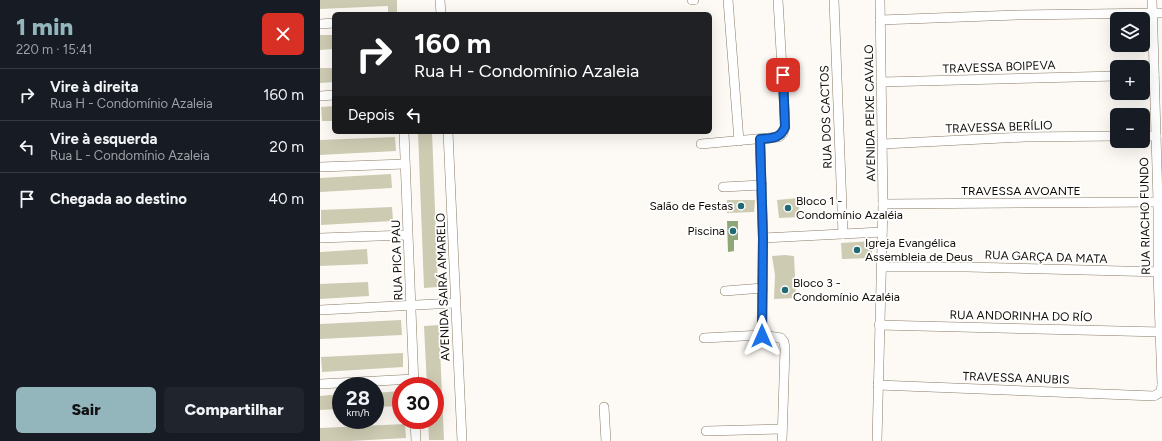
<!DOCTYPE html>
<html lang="pt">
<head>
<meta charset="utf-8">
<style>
	body { margin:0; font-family:Figtree,sans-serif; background:#20242c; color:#f1f3f6; height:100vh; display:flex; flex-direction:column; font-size:15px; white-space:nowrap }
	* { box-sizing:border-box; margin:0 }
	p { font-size:13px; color:#9ea1a6 }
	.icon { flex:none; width:22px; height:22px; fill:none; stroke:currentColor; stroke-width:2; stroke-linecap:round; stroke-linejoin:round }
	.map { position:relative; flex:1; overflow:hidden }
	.panel { display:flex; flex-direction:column; background:#171b24; width:320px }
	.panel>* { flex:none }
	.top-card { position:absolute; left:12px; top:12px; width:380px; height:122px; border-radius:6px; box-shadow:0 4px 16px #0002; background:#202124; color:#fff; overflow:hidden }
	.tools { position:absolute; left:790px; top:12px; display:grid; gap:8px }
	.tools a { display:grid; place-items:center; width:40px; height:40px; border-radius:6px; background:#171b24; box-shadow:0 4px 16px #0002; font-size:20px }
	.speed { position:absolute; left:12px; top:377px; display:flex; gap:8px; font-size:20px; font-weight:700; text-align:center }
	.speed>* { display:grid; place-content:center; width:52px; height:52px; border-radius:50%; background:#171b24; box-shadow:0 4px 16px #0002; line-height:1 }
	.speed small { font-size:10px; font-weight:400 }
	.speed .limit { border:6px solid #d22; background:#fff; color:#111 }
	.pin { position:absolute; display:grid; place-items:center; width:34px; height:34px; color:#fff; margin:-17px; border-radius:8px; box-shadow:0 2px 6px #0006 }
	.me { position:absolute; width:44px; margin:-22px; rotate:0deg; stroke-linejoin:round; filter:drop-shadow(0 0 3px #0008) }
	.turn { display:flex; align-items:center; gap:14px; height:84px; padding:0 16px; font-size:18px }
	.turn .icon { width:52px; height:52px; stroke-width:2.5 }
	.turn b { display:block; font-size:28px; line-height:34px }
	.then { display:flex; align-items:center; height:38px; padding:0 16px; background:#0003; gap:8px; font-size:15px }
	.round { display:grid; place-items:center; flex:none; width:42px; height:42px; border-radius:6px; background:#20242c }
	.summary { display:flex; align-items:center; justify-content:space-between; height:68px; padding:0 16px }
	h1 { font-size:24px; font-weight:800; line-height:30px; color:#93b5bc }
	.action { display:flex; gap:8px; margin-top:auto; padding:8px 16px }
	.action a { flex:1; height:46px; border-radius:6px; background:#93b5bc; color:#111; font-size:16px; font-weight:800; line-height:46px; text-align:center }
	.action a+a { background:#20242c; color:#f1f3f6 }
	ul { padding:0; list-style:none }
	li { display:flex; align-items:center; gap:12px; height:52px; padding:0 16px; border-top:1px solid #363941 }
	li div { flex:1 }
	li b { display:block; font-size:15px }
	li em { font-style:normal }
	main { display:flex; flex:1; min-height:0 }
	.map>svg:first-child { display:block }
	.water { fill:#8fa778 }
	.building { fill:#cdcbb2 }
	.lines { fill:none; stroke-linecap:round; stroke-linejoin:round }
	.minor-casing { stroke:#8a7c68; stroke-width:10 }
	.minor { stroke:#fff; stroke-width:9 }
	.route-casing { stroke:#114b97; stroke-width:10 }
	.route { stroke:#1a73e8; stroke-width:7 }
	.poi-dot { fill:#206a74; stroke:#fff; stroke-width:1.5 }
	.labels { text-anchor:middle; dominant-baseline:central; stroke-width:3.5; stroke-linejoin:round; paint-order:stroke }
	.street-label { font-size:12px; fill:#100c05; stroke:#fff }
	.poi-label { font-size:12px; fill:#100c05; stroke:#fff; text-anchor:start }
</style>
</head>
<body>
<main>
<section class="panel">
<div class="summary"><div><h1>1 min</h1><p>220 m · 15:41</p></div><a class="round" style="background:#d93025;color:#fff"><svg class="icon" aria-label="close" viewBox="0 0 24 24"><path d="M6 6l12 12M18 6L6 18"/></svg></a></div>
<ul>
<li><svg class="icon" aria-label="right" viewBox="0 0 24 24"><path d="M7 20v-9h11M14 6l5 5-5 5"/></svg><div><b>Vire à direita</b><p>Rua H - Condomínio Azaleia</p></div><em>160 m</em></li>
<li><svg class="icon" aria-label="left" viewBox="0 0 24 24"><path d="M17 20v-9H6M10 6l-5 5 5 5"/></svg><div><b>Vire à esquerda</b><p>Rua L - Condomínio Azaleia</p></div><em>20 m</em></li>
<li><svg class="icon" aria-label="arrive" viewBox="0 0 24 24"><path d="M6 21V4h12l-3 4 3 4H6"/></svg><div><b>Chegada ao destino</b></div><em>40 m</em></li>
</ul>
<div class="action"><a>Sair</a><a>Compartilhar</a></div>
</section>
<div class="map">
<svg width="842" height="441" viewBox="0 0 842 441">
	<rect width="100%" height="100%" fill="#fdfaf6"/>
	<path class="water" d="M407,221H418V240H414V251L408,252Z"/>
	<g class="building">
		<path d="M0,0H77V14H68V6L0,9Z"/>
		<path d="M0,35H14V49L0,50Z"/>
		<path d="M0,68H14V82L0,83Z"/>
		<path d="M14,106V121H2L1,107Z"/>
		<path d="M98,132H112L118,287L104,288Z"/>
		<path d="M75,137L76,151L0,155V140Z"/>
		<path d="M71,174L72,188L0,192V178Z"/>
		<path d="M478,198L480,217L459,218L457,200Z"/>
		<path d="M407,200H435L434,212L407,213Z"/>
		<path d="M72,207L73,221L1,225V210Z"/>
		<path d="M552,241V258L522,259L521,243Z"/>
		<path d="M47,249L48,264L0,266V252Z"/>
		<path d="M465,255L474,256L476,298L454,299L455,275L452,256Z"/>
		<path d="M48,282L49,296L0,299V284Z"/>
		<path d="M81,320L82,335L0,339V324Z"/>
		<path d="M119,325L124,440H109L108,421H115V386H107L104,326Z"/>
		<path d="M83,353V367L2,372L1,357Z"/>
		<path d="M81,391V406L56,407L55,393Z"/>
		<path d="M21,394V409L0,410V396Z"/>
		<path d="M85,424L86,438L30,441H0V428Z"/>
	</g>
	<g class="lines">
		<g class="minor-casing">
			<g id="minor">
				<path d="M120,0L121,14"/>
				<path d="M372,0H374"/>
				<path d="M408,0L419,141"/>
				<path d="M514,0L523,234"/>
				<path d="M832,0L838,202V272L842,384"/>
				<path d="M560,20L697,15L842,13"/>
				<path d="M0,24L14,23"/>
				<path d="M823,75H834"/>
				<path d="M561,82L797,76"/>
				<path d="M0,96L14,95"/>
				<path d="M84,132L94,386"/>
				<path d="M128,132L142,441"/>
				<path d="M823,136H836"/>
				<path d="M440,139L443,238L442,335"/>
				<path d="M381,144L459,137L463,133L465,127V120L458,0"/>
				<path d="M563,144L705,137L797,136"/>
				<path d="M0,167L85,164"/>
				<path d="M403,187L442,185"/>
				<path d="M563,204L838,202"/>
				<path d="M0,238L87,235"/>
				<path d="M443,238L562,232"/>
				<path d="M562,267H647L842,272"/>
				<path d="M405,291L443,288"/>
				<path d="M0,310L135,303"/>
				<path d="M559,325L842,332"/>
				<path d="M384,338L442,335L461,338L464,342L465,349L462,441"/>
				<path d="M0,384L94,379"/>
				<path d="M558,385L834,396L841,392L842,385"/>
				<path d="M284,407L286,441"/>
				<path d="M95,420L96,441"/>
				<path d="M386,431L462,429"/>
				<path d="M557,441L563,204L560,0"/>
			</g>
		</g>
		<use href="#minor" class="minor"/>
	</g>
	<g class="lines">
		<g class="route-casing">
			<path id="route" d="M442,336L443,238L440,139C452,138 460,139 465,127L463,75"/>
		</g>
		<use href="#route" class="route"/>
	</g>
	<g class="poi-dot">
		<circle cx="421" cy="206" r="4"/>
		<circle cx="468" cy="208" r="4"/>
		<circle cx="413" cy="231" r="4"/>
		<circle cx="537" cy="250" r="4"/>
		<circle cx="465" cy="290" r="4"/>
	</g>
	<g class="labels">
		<g class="street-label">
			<text transform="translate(679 67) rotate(-2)">TRAVESSA BOIPEVA</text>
			<text transform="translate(550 113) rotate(-91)">AVENIDA PEIXE CAVALO</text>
			<text transform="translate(506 117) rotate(-92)">RUA DOS CACTOS</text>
			<text transform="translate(679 127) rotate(-2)">TRAVESSA BERÍLIO</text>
			<text x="701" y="191">TRAVESSA AVOANTE</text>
			<text transform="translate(825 216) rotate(-91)">RUA RIACHO FUNDO</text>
			<text transform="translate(726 257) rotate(2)">RUA GARÇA DA MATA</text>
			<text transform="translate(77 260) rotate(-92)">RUA PICA PAU</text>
			<text transform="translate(123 287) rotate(-92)">AVENIDA SAIRÁ AMARELO</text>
			<text transform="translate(701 316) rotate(1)">RUA ANDORINHA DO RÍO</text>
			<text transform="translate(696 378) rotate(2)">TRAVESSA ANUBIS</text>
		</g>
		<g class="poi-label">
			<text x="476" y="201">Bloco 1 -<tspan x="476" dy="14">Condomínio Azaléia</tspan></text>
			<text x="413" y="206" text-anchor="end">Salão de Festas</text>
			<text x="405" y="231" text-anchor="end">Piscina</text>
			<text x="545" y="243">Igreja Evangélica<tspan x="545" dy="14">Assembleia de Deus</tspan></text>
			<text x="473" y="283">Bloco 3 -<tspan x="473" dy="14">Condomínio Azaléia</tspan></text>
		</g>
	</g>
</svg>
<div class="tools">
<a><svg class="icon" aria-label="layers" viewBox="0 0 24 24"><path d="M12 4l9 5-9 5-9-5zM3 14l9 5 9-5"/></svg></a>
<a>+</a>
<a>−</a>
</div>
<div class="speed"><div>28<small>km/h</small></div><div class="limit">30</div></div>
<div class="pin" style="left:463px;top:75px;background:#d93025"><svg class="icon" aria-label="arrive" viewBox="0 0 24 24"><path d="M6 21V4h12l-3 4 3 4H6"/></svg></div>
<svg class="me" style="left:442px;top:336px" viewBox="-20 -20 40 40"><path d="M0-17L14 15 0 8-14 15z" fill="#1a73e8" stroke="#fff" stroke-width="4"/></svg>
<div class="top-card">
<div class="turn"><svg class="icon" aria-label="right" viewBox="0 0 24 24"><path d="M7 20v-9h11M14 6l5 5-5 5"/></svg><div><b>160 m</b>Rua H - Condomínio Azaleia</div></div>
<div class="then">Depois<svg class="icon" aria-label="left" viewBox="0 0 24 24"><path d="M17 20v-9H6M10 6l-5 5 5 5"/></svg></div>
</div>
</div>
</main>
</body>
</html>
